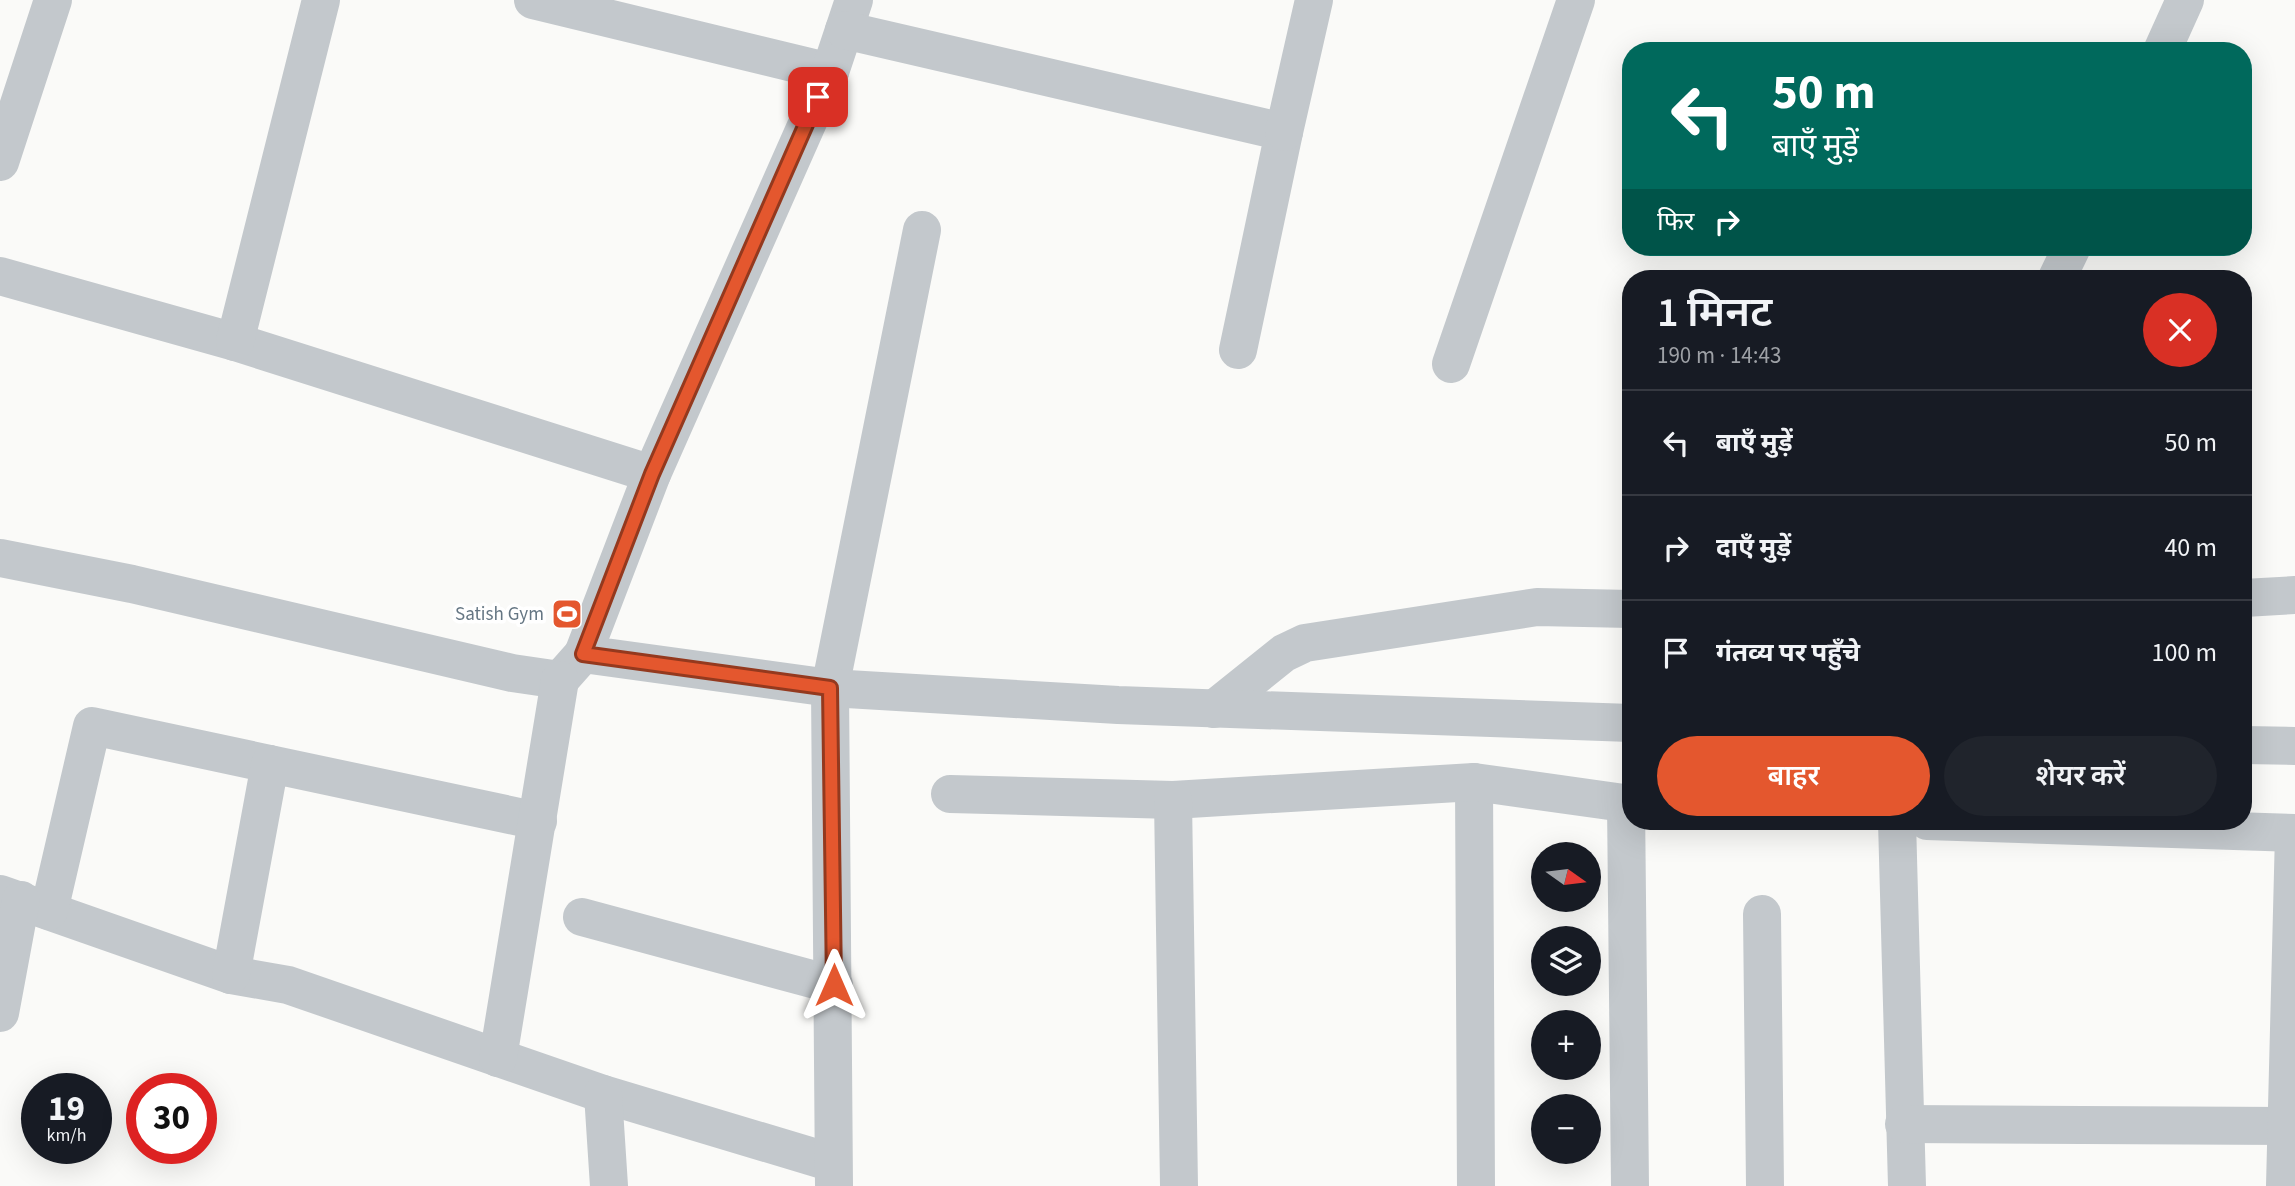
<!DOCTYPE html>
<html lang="hi">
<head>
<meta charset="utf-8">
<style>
	body { margin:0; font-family:"Source Sans 3","Noto Sans Devanagari",sans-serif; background:#20242c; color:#f1f3f6; height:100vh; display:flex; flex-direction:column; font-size:26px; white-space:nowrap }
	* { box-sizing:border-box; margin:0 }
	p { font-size:23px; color:#9ea1a6 }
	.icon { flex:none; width:38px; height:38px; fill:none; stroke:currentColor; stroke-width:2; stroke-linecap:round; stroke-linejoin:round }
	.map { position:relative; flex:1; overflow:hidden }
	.sheet { position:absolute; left:1622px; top:270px; width:630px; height:560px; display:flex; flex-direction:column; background:#171b24; border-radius:28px; box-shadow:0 7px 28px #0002 }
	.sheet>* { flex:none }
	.top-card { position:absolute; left:1622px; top:42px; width:630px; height:214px; border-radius:28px; box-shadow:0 7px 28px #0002; background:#00695c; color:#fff; overflow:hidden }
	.needle { width:46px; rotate:104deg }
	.fabs { position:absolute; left:1531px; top:842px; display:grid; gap:14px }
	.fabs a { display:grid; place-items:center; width:70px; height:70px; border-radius:50%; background:#171b24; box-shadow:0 7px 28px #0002; font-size:35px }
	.speed { position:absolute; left:21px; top:1073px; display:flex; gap:14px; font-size:35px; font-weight:700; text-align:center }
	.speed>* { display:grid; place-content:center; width:91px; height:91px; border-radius:50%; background:#171b24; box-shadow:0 7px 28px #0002; line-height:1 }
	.speed small { font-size:18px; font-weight:400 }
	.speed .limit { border:10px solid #d22; background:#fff; color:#111 }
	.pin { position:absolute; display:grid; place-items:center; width:60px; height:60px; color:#fff; margin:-30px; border-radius:14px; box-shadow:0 4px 10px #0006 }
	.me { position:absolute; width:77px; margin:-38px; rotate:0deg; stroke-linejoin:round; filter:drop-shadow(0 0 5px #0008) }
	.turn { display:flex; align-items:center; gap:24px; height:147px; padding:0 35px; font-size:32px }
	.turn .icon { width:91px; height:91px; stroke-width:2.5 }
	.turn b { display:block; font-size:49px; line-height:60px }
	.then { display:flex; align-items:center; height:66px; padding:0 35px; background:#0003; gap:14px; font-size:26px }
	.round { display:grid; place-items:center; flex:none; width:74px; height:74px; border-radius:37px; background:#20242c }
	.summary { display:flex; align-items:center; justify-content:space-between; height:119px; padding:0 35px }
	h1 { font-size:42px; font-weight:600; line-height:52px }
	.cta { display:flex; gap:14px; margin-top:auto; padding:14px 35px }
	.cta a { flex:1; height:80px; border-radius:42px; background:#e4572e; color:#fff; font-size:28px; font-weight:600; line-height:80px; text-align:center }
	.cta a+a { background:#20242c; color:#f1f3f6 }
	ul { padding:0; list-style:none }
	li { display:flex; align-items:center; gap:21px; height:105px; padding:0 35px; border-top:2px solid #363941 }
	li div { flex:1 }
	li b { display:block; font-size:26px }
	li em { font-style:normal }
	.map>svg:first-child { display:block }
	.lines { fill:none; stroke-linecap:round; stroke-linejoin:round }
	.minor { stroke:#c3c8cc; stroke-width:38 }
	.route-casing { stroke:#94391e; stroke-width:18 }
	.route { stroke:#e4572e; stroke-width:12 }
	.labels { text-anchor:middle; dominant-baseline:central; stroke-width:7; stroke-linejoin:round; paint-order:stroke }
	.poi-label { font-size:19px; fill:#657683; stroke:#fff; text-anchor:end }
</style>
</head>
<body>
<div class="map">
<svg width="2295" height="1186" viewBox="0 0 2295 1186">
	<rect width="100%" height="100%" fill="#fafaf8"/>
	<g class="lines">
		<g class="minor">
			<path d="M533,0L830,72"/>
			<path d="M854,0L830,72L652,474L583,654L830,688L922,230"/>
			<path d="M844,30L1284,132L1238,350"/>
			<path d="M2162,51L2185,0"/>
			<path d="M1284,132L1314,0"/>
			<path d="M0,162L53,0"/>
			<path d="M0,276L235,342L652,474"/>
			<path d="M2057,278L2072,247"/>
			<path d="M235,342L321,0"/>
			<path d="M1451,364L1576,0"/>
			<path d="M0,558L132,584L512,673L560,680L583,654"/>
			<path d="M2244,598L2295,595"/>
			<path d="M1214,709L1284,653L1305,643L1537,607L1631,609"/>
			<path d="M2244,745L2295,746"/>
			<path d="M1474,782L1476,1186"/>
			<path d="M950,794L1173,800L1474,782L1631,804"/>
			<path d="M1173,800L1179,1186"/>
			<path d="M1626,803L1630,1186"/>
			<path d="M1897,821L1907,1186"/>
			<path d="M1927,821L2295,833"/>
			<path d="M0,894L231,975L288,985L603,1094L833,1163"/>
			<path d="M49,911L92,726L270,764"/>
			<path d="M1762,914L1765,1186"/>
			<path d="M582,917L834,985"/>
			<path d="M231,975L270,764L538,821"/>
			<path d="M0,1013L21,900"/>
			<path d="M498,1058L560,680"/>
			<path d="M603,1094L609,1186"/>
			<path d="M1904,1124L2295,1126"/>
			<path d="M834,1186L830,688L1118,705L1631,723"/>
			<path d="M2285,1186L2294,833"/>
		</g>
	</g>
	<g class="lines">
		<g class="route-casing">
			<path id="route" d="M818,97L652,474L583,654L830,688L834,985"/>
		</g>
		<use href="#route" class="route"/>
	</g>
	<defs>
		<g id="stadium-square" transform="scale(1.575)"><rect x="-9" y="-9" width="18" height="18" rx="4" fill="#e4572e" stroke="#fff"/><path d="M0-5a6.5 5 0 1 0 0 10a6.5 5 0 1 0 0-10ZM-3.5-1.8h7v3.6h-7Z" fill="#fff"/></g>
	</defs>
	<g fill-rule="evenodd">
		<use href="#stadium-square" x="567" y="614"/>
	</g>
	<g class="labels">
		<g class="poi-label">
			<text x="544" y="614">Satish Gym</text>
		</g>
	</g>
</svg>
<div class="fabs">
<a><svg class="needle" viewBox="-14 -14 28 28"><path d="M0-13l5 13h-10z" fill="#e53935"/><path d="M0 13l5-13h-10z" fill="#9ea1a6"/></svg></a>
<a><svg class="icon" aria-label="layers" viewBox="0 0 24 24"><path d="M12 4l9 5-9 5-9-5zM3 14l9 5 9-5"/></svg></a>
<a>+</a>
<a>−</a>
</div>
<div class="speed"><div>19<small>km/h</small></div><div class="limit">30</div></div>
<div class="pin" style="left:818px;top:97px;background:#d93025"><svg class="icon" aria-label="arrive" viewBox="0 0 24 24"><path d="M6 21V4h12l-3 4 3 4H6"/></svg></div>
<svg class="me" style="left:834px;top:985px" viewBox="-20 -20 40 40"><path d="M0-17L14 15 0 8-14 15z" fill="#e4572e" stroke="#fff" stroke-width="4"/></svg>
<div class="top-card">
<div class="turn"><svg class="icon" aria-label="left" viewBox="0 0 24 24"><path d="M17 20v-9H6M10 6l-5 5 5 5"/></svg><div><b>50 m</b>बाएँ मुड़ें</div></div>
<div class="then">फिर<svg class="icon" aria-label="right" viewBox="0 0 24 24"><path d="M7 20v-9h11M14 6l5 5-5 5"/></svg></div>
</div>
<section class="sheet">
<div class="summary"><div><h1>1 मिनट</h1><p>190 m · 14:43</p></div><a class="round" style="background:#d93025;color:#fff"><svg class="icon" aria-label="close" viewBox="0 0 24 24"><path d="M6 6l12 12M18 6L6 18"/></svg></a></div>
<ul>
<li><svg class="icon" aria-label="left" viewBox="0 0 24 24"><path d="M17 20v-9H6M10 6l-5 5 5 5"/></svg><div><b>बाएँ मुड़ें</b></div><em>50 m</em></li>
<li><svg class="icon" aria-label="right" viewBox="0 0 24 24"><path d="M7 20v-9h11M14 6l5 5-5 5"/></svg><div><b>दाएँ मुड़ें</b></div><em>40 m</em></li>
<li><svg class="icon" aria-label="arrive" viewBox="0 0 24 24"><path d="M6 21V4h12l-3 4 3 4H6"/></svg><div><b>गंतव्य पर पहुँचे</b></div><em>100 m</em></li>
</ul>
<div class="cta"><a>बाहर</a><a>शेयर करें</a></div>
</section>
</div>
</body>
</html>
